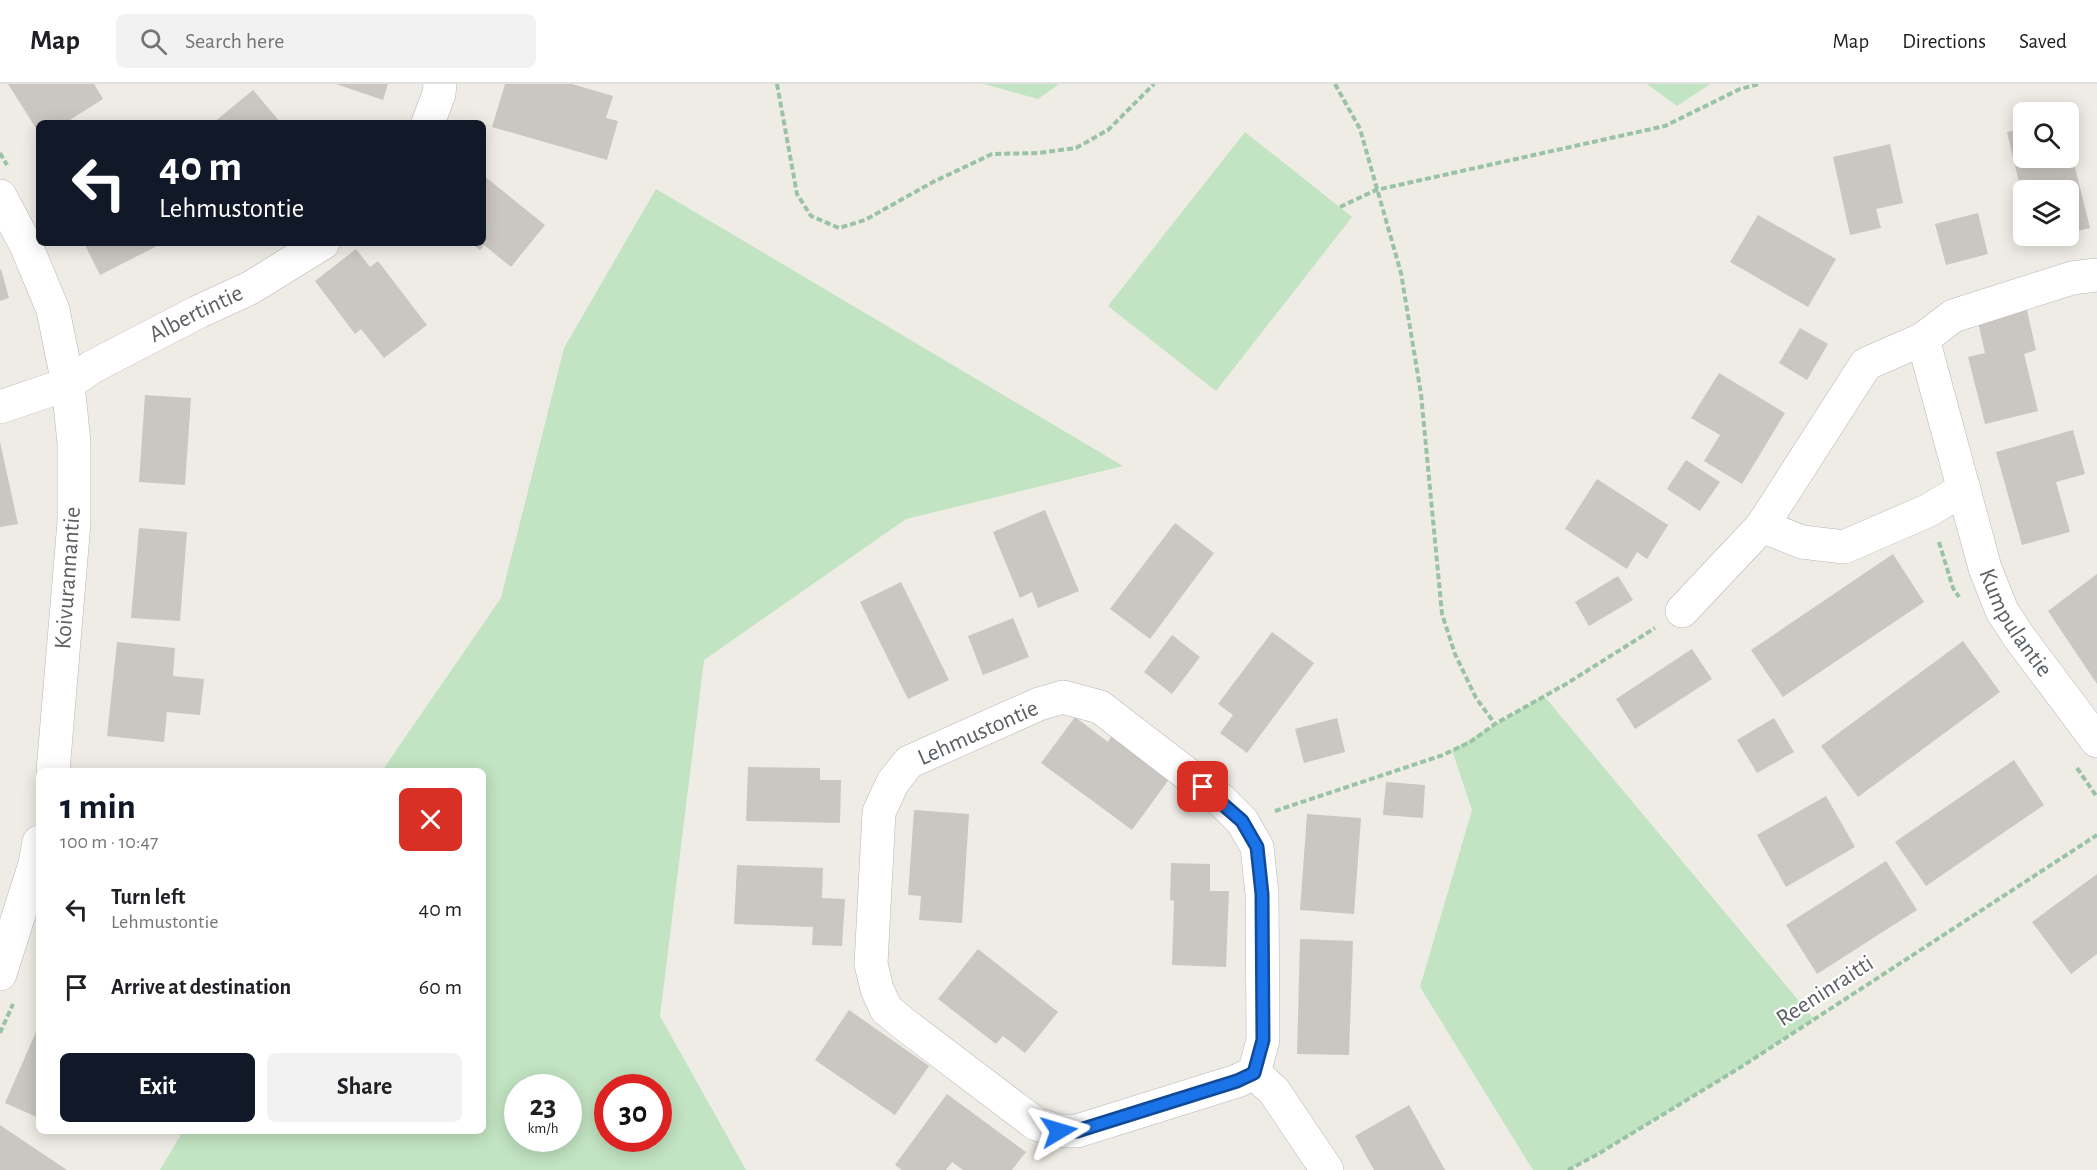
<!DOCTYPE html>
<html lang="en">
<head>
<meta charset="utf-8">
<style>
	body { margin:0; font-family:"Alegreya Sans",sans-serif; background:#f2f2f2; color:#202124; height:100vh; display:flex; flex-direction:column; font-size:22px; white-space:nowrap }
	* { box-sizing:border-box; margin:0 }
	p { font-size:20px; color:#757577 }
	.icon { flex:none; width:33px; height:33px; fill:none; stroke:currentColor; stroke-width:2; stroke-linecap:round; stroke-linejoin:round }
	.map { position:relative; flex:1; overflow:hidden }
	.panel { position:absolute; left:36px; top:684px; width:450px; height:366px; display:flex; flex-direction:column; background:#fff; border-radius:9px; box-shadow:0 3px 15px #0003 }
	.panel>* { flex:none }
	.guide { position:absolute; left:36px; top:36px; width:450px; height:126px; border-radius:9px; box-shadow:0 3px 15px #0003; background:#111827; color:#fff; overflow:hidden }
	.fabs { position:absolute; left:2013px; top:18px; display:grid; gap:12px }
	.fabs a { display:grid; place-items:center; width:66px; height:66px; border-radius:9px; background:#fff; box-shadow:0 3px 15px #0003; font-size:30px }
	.speed { position:absolute; left:504px; top:990px; display:flex; gap:12px; font-size:30px; font-weight:700; text-align:center }
	.speed>* { display:grid; place-content:center; width:78px; height:78px; border-radius:50%; background:#fff; box-shadow:0 3px 15px #0003; line-height:1 }
	.speed small { font-size:15px; font-weight:400 }
	.speed .limit { border:9px solid #d22; background:#fff; color:#111 }
	.pin { position:absolute; display:grid; place-items:center; width:51px; height:51px; color:#fff; margin:-26px; border-radius:12px; box-shadow:0 3px 9px #0006 }
	.me { position:absolute; width:66px; margin:-33px; rotate:83deg; stroke-linejoin:round; filter:drop-shadow(0 0 4px #0008) }
	.turn { display:flex; align-items:center; gap:21px; height:126px; padding:0 24px; font-size:27px }
	.turn .icon { width:78px; height:78px; stroke-width:2.5 }
	.turn b { display:block; font-size:42px; line-height:51px }
	.round { display:grid; place-items:center; flex:none; width:63px; height:63px; border-radius:9px; background:#f2f2f2 }
	.overview { display:flex; align-items:center; justify-content:space-between; height:102px; padding:0 24px }
	h1 { font-size:36px; font-weight:700; line-height:45px; color:#111827 }
	.action { display:flex; gap:12px; margin-top:auto; padding:12px 24px }
	.action a { flex:1; height:69px; border-radius:9px; background:#111827; color:#fff; font-size:24px; font-weight:700; line-height:69px; text-align:center }
	.action a+a { background:#f2f2f2; color:#202124 }
	ul { padding:0; list-style:none }
	li { display:flex; align-items:center; gap:18px; height:78px; padding:0 24px }
	li div { flex:1 }
	li b { display:block; font-size:22px }
	li em { font-style:normal }
	header { display:flex; align-items:center; gap:36px; box-sizing:border-box; height:84px; padding:0 30px; background:#fff; border-bottom:2px solid #e0e0e0 }
	header strong { font-size:28px }
	nav { display:flex; gap:33px; margin-inline-start:auto; font-size:21px }
	.search { width:420px; height:54px; background:#f2f2f2; display:flex; align-items:center; gap:15px; box-sizing:border-box; padding:0 21px; border-radius:9px; color:#757577; font-size:22px }
	.map>svg:first-child { display:block }
	.green { fill:#c2e4c2; fill-rule:evenodd }
	.building { fill:#cac7c2 }
	.lines { fill:none; stroke-linecap:round; stroke-linejoin:round }
	.minor-casing { stroke:#b5b7bb; stroke-width:34 }
	.path { stroke:#9ac3a6; stroke-width:4; stroke-dasharray:6 3; stroke-linecap:butt }
	.minor { stroke:#fff; stroke-width:33 }
	.route-casing { stroke:#114b97; stroke-width:15 }
	.route { stroke:#1a73e8; stroke-width:10 }
	.labels { text-anchor:middle; dominant-baseline:central; stroke-width:4.5; stroke-linejoin:round; paint-order:stroke }
	.street-label { font-size:24px; fill:#5c6064; stroke:#fff }
</style>
</head>
<body>
<header>
<strong>Map</strong>
<div class="search"><svg class="icon" aria-label="search" viewBox="0 0 24 24"><circle cx="10" cy="10" r="6"/><path d="M15 15l6 6"/></svg>Search here</div>
<nav><a>Map</a><a>Directions</a><a>Saved</a></nav>
</header>
<div class="map">
<svg width="2097" height="1086" viewBox="0 0 2097 1086">
	<rect width="100%" height="100%" fill="#eeece4"/>
	<g class="green">
		<path d="M984,0H1059L1038,15Z"/>
		<path d="M1647,0H1710L1677,22Z"/>
		<path d="M1245,48L1352,133L1216,307L1108,222Z"/>
		<path d="M656,105L1123,382L906,435L704,576L660,932L746,1086H160L183,1047H483V687H382L501,514L564,264ZM518,1004H568V1054H518ZM608,1004H658V1054H608Z"/>
		<path d="M1544,612L1814,935L1741,983L1598,1070L1568,1086H1533L1420,903L1472,726L1452,666Z"/>
	</g>
	<g class="building">
		<path d="M8,0H94L103,15L65,39H39V49Z"/>
		<path d="M336,0H388L383,16Z"/>
		<path d="M505,0H572L613,12L606,34L618,37L607,76L492,43Z"/>
		<path d="M253,6L281,39H213Z"/>
		<path d="M2024,44V74H2068L2069,59L2090,144L2068,149V106H2024L2023,115L2007,48Z"/>
		<path d="M1890,60L1903,119L1876,125L1881,144L1850,151L1833,73Z"/>
		<path d="M483,91L545,141L511,183L484,161L480,166L471,159H483Z"/>
		<path d="M1978,129L1988,170L1946,181L1935,140Z"/>
		<path d="M1758,131L1836,175L1808,223L1730,178Z"/>
		<path d="M84,159H156L157,162L100,191Z"/>
		<path d="M356,165L370,183L378,177L427,241L384,274L361,245L355,250L315,197Z"/>
		<path d="M1,185L9,214L0,217V186Z"/>
		<path d="M2027,226L2036,266L2024,270L2038,327L1985,340L1968,273L1985,269L1978,238Z"/>
		<path d="M1800,244L1828,260L1807,296L1779,279Z"/>
		<path d="M1719,289L1785,329L1742,400L1704,377L1720,351L1691,334Z"/>
		<path d="M145,311L191,314L185,401L139,398Z"/>
		<path d="M2073,346L2085,390L2056,398L2070,448L2022,461L1996,368Z"/>
		<path d="M0,358L18,440L0,443Z"/>
		<path d="M1686,376L1720,398L1700,427L1667,405Z"/>
		<path d="M1597,395L1668,441L1647,475L1637,468L1627,485L1565,445Z"/>
		<path d="M1045,426L1079,507L1038,524L1032,508L1020,514L993,448Z"/>
		<path d="M1175,439L1214,469L1150,555L1110,525Z"/>
		<path d="M139,444L187,448L180,537L131,534Z"/>
		<path d="M1893,470L1924,518L1783,613L1751,566Z"/>
		<path d="M2097,490V600L2048,527Z"/>
		<path d="M1618,492L1633,516L1589,542L1575,518Z"/>
		<path d="M901,498L949,596L908,615L860,518Z"/>
		<path d="M1013,534L1029,573L983,591L968,552Z"/>
		<path d="M1272,548L1314,579L1247,669L1220,649L1233,631L1218,620Z"/>
		<path d="M1172,551L1200,573L1172,610L1144,588Z"/>
		<path d="M1963,557L2000,608L1858,713L1821,662Z"/>
		<path d="M117,558L175,564L173,592L204,595L200,631L167,628L164,658L107,652Z"/>
		<path d="M1692,565L1712,595L1635,645L1616,615Z"/>
		<path d="M1075,633L1108,658L1112,651L1170,694L1132,746L1041,679Z"/>
		<path d="M1337,634L1345,668L1304,679L1295,645Z"/>
		<path d="M1774,634L1794,668L1757,689L1737,656Z"/>
		<path d="M2014,676L2044,721L1926,802L1895,758Z"/>
		<path d="M748,683L820,684V696H841L840,739L746,737Z"/>
		<path d="M1386,698L1425,701L1423,734L1383,731Z"/>
		<path d="M1826,712L1855,763L1786,803L1757,751Z"/>
		<path d="M914,726L969,730L962,839L919,836L921,812L908,811Z"/>
		<path d="M1307,730L1361,734L1354,830L1300,826Z"/>
		<path d="M1886,777L1917,826L1817,890L1786,841Z"/>
		<path d="M1171,779L1210,780V807H1229L1226,883L1172,881L1174,817L1170,816Z"/>
		<path d="M737,781L823,784L822,814L845,815L842,862L812,861L813,843L734,840Z"/>
		<path d="M2097,790V870L2071,890L2032,838Z"/>
		<path d="M1300,855L1353,857L1349,971L1297,970Z"/>
		<path d="M978,865L1058,928L1025,969L1003,952L996,960L938,915Z"/>
		<path d="M849,926L929,982L895,1031L815,976Z"/>
		<path d="M39,941V1034L5,1019Z"/>
		<path d="M947,1010L1026,1068L1012,1086H963L952,1078L946,1086H902L895,1081Z"/>
		<path d="M1409,1021L1445,1086H1374L1355,1052Z"/>
		<path d="M0,1041L67,1086H0Z"/>
	</g>
	<g class="lines">
		<g class="minor-casing">
			<g id="minor">
				<path d="M428,39L439,10L440,0"/>
				<path d="M0,112L26,161L53,226L68,300L74,359V438L53,687"/>
				<path id="s1" d="M1923,255L1985,484L2002,527L2019,553L2097,657"/>
				<path id="s2" d="M0,323L68,300L92,283L198,228L250,204L323,159"/>
				<path d="M1762,442L1802,458L1844,463L1929,426L1964,405"/>
				<path d="M1682,527L1762,442L1866,280L1923,255L1953,232L2072,194L2097,191"/>
				<path d="M1063,613L1100,623L1221,716L1242,737L1257,763L1262,810L1263,956L1254,989L1237,997L1077,1047H1059L1036,1040L904,940L886,925L877,905L871,880L879,728L893,698L909,678L1039,620Z"/>
				<path d="M0,890L35,780L39,758"/>
				<path d="M1254,989L1274,1007L1327,1086"/>
			</g>
		</g>
		<g class="path">
			<path d="M777,0L797,110L811,132L839,144L865,136L933,98L992,70L1038,69L1076,64L1108,46L1154,0"/>
			<path d="M1335,0L1360,45L1401,189L1421,310L1442,530L1455,570L1476,614L1495,640"/>
			<path d="M0,69L7,81"/>
			<path d="M1340,123L1376,106L1665,42L1740,5L1759,0"/>
			<path d="M1939,458L1953,504L1959,513"/>
			<path d="M2077,684L2097,713"/>
			<path d="M1275,727L1443,671L1470,658L1495,640L1566,600L1655,544"/>
			<path d="M0,949L13,920"/>
			<path d="M1568,1086L1598,1070L1741,983L2097,751"/>
		</g>
		<use href="#minor" class="minor"/>
	</g>
	<g class="lines">
		<g class="route-casing">
			<path id="route" d="M1059,1047H1077L1237,997L1254,989L1263,956L1262,810L1257,763L1242,737L1203,703"/>
		</g>
		<use href="#route" class="route"/>
	</g>
	<g class="labels">
		<g class="street-label">
			<text stroke="none"><textPath href="#s2" startOffset="218">Albertintie</textPath></text>
			<text transform="translate(68 494) rotate(-86)">Koivurannantie</text>
			<text stroke="none"><textPath href="#s1" startOffset="300">Kumpulantie</textPath></text>
			<text transform="translate(978 649) rotate(-24)">Lehmustontie</text>
			<text transform="translate(1825 907) rotate(-33)">Reeninraitti</text>
		</g>
	</g>
</svg>
<div class="fabs">
<a><svg class="icon" aria-label="search" viewBox="0 0 24 24"><circle cx="10" cy="10" r="6"/><path d="M15 15l6 6"/></svg></a>
<a><svg class="icon" aria-label="layers" viewBox="0 0 24 24"><path d="M12 4l9 5-9 5-9-5zM3 14l9 5 9-5"/></svg></a>
</div>
<div class="speed"><div>23<small>km/h</small></div><div class="limit">30</div></div>
<div class="pin" style="left:1203px;top:703px;background:#d93025"><svg class="icon" aria-label="arrive" viewBox="0 0 24 24"><path d="M6 21V4h12l-3 4 3 4H6"/></svg></div>
<svg class="me" style="left:1059px;top:1047px" viewBox="-20 -20 40 40"><path d="M0-17L14 15 0 8-14 15z" fill="#1a73e8" stroke="#fff" stroke-width="4"/></svg>
<div class="guide">
<div class="turn"><svg class="icon" aria-label="left" viewBox="0 0 24 24"><path d="M17 20v-9H6M10 6l-5 5 5 5"/></svg><div><b>40 m</b>Lehmustontie</div></div>
</div>
<section class="panel">
<div class="overview"><div><h1>1 min</h1><p>100 m · 10:47</p></div><a class="round" style="background:#d93025;color:#fff"><svg class="icon" aria-label="close" viewBox="0 0 24 24"><path d="M6 6l12 12M18 6L6 18"/></svg></a></div>
<ul>
<li><svg class="icon" aria-label="left" viewBox="0 0 24 24"><path d="M17 20v-9H6M10 6l-5 5 5 5"/></svg><div><b>Turn left</b><p>Lehmustontie</p></div><em>40 m</em></li>
<li><svg class="icon" aria-label="arrive" viewBox="0 0 24 24"><path d="M6 21V4h12l-3 4 3 4H6"/></svg><div><b>Arrive at destination</b></div><em>60 m</em></li>
</ul>
<div class="action"><a>Exit</a><a>Share</a></div>
</section>
</div>
</body>
</html>
